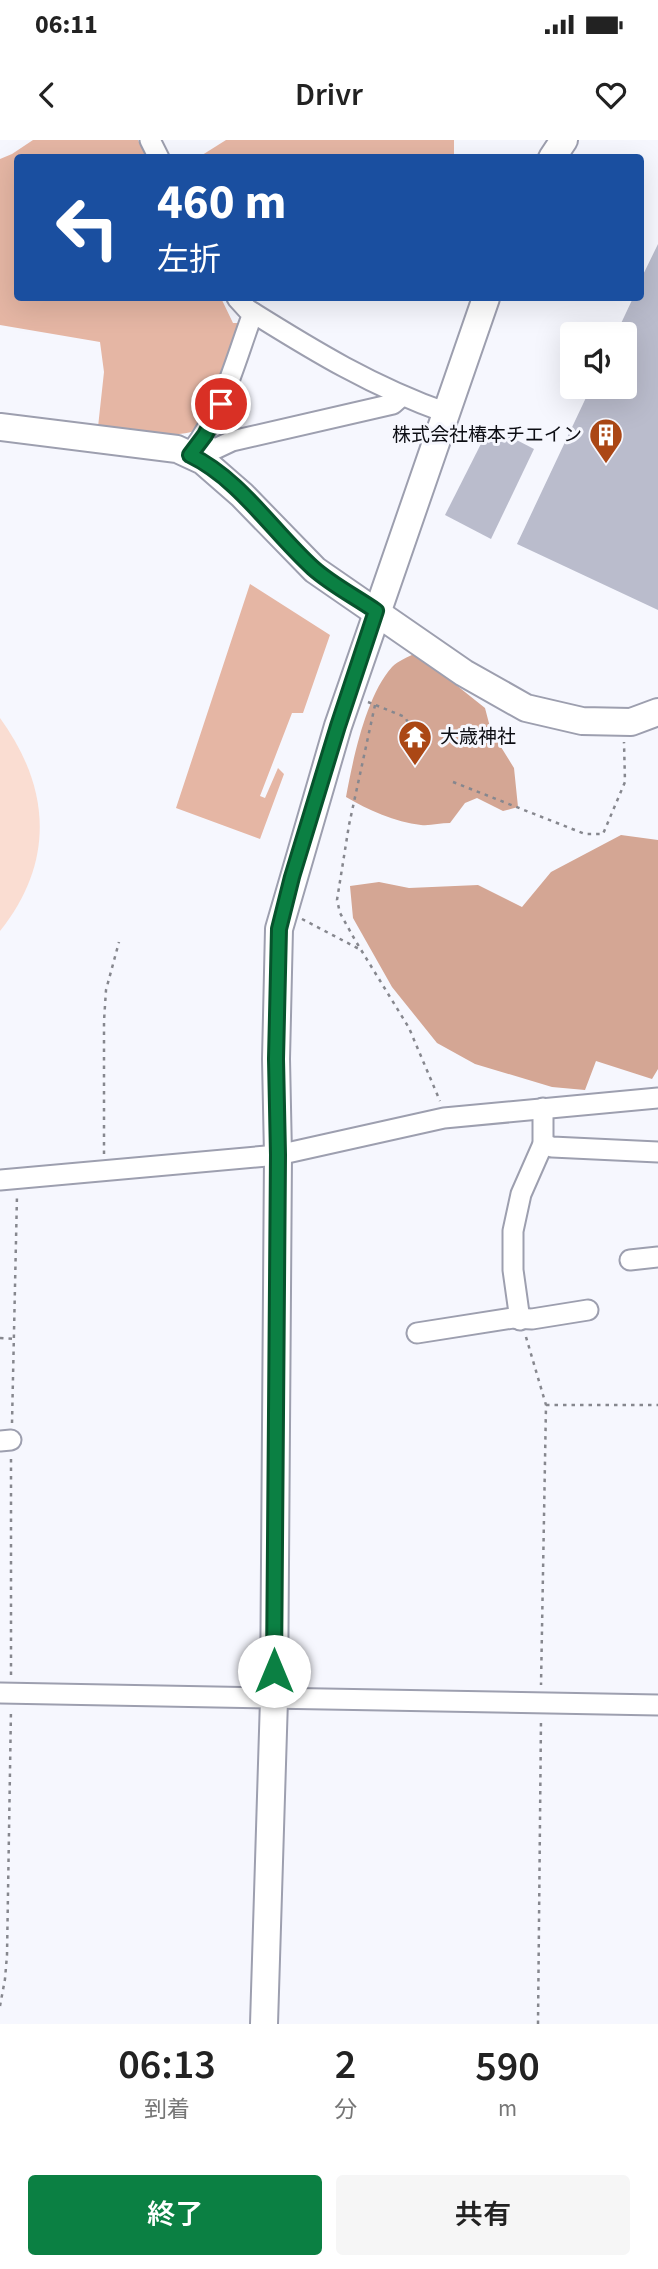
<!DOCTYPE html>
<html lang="ja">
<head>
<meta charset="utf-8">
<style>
	body { margin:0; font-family:"Source Sans 3","Noto Sans JP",sans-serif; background:#f6f6f6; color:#222; height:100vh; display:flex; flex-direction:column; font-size:26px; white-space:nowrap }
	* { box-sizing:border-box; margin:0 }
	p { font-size:23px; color:#767676 }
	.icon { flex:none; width:38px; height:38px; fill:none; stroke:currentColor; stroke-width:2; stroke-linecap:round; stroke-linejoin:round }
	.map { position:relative; height:1884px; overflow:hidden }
	.details { display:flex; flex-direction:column; background:#fff; flex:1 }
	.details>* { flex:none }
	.hud { position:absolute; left:14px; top:14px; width:630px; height:147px; border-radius:7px; box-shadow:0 7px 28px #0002; background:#1a4fa0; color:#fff; overflow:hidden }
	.tools { position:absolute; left:560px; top:182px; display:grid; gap:14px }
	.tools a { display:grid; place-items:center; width:77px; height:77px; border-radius:7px; background:#fff; box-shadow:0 7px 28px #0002; font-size:35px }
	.pin { position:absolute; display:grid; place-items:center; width:60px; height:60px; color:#fff; margin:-30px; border:4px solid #fff; border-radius:50%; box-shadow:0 2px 7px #0007 }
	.me { position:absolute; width:77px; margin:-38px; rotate:0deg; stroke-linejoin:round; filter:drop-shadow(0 0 5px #0008) }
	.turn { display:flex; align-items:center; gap:24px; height:147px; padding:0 28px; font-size:32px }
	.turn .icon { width:91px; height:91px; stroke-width:2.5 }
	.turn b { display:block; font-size:49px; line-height:60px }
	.eta { display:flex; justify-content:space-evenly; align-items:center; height:119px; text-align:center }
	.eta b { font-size:42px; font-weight:600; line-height:49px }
	.button { display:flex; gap:14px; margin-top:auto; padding:14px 28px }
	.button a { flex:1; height:80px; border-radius:7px; background:#0b8043; color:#fff; font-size:28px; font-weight:600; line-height:80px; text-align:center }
	.button a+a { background:#f6f6f6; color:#222 }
	.status { display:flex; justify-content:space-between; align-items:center; height:49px; padding:0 35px; background:#fff; direction:ltr }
	.status svg { height:19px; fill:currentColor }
	header { display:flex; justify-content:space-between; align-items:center; height:91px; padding:0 28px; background:#fff; font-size:32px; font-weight:600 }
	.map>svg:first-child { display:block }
	.green { fill:#faddd2 }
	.forest { fill:#d4a694 }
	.water { fill:#e5b6a4 }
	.building { fill:#babccc }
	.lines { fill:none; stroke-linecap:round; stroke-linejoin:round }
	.street-casing { stroke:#9d9faf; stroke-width:23 }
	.secondary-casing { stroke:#9d9faf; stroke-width:30 }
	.path { stroke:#86878e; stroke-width:2.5; stroke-dasharray:3.5 5; stroke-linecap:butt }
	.street { stroke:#fff; stroke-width:19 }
	.secondary { stroke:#fff; stroke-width:26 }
	.route-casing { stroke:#07532c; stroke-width:18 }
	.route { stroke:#0b8043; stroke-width:12 }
	.labels { text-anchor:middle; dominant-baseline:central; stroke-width:6; stroke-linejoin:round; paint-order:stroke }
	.poi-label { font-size:19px; fill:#0d0e14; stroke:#f6f7fe; text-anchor:end }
</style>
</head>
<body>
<div class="status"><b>06:11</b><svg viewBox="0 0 49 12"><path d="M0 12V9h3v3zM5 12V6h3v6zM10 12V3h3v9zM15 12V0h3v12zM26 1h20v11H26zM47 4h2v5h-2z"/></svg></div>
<header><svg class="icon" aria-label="back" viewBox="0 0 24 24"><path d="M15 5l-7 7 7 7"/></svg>Drivr<svg class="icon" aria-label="heart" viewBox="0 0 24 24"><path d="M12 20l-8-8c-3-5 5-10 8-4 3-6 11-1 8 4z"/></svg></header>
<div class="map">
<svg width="658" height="1884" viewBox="0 0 658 1884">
	<rect width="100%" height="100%" fill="#f6f7fe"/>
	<path class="green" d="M0,578C51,648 55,722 0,791Z"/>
	<g class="forest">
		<path d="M416,513L485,568L491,591L514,628L518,667L503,671L477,658L465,663L450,683C440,683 430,686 421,685C395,682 368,670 346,657C353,619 366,556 392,527C398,521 408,517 416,513Z"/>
		<path d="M621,695L658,700V929L652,939L596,921L585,950L552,947L475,924L437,903L392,847L353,778L350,746L379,742L409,748L478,745L522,767L551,732Z"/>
	</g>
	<g class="water">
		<path d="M33,0H138L147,17L18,18V158H221L233,183H241L237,203L199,289C176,301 125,290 98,287L104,232L100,202L0,185V19L12,14Z"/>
		<path d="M226,0H454V17H199Z"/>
		<path d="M250,444L330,495L303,573H292L260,656L265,658L278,628L284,634L260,699L176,668Z"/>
	</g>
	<g class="building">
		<path d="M658,104V470L517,404L591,247H625V194H616L633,158H640V141Z"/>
		<path d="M490,286L534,309L491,399L445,375Z"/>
	</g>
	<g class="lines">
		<g class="street-casing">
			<g id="street">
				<path d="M150,0L159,18"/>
				<path d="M237,158L247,169C314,211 373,247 447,273"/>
				<path d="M199,302L215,309L232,301L393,264L402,256"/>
				<path d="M192,311C224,269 235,221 253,173"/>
				<path d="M543,1004L552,1007L658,1012"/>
				<path d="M0,1040L278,1015L444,978L658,958"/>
				<path d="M630,1120L658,1117"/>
				<path d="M520,1180L513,1130V1091L521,1054L543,1004V968"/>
				<path d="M417,1193L513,1178L532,1179L588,1170"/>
				<path d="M0,1301L11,1300"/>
				<path d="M0,1553L658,1565"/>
			</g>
		</g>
		<g class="secondary-casing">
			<g id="secondary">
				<path d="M552,18L564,0"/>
				<path d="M0,287L177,309L203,321L242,355L315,430L464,533L526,568L582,581L631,582L658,572"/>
				<path d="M264,1884L274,1559L278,1015L276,919L279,789L338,586L486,158"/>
			</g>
		</g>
		<g class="path">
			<path d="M368,562L405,577L414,594"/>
			<path d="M375,565L349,685L337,760L340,773L355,800L409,888L440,961"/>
			<path d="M453,642L585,694H603L625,642L624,602"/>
			<path d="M302,779L361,810"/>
			<path d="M104,1014V881L106,850L119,802"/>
			<path d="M526,1197L546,1265L541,1545"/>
			<path d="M0,1198L14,1199"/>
			<path d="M546,1265H658"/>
			<path d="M12,1283L17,1055"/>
			<path d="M11,1535V1317"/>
			<path d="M0,1866L5,1839L7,1815L11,1569"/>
			<path d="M538,1884L541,1579"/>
		</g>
		<use href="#street" class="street"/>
		<use href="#secondary" class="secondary"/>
	</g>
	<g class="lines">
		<g class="route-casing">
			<path id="route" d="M221,264L205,295L190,315C240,339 273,392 313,428C332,445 356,457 376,471L338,586L292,737L279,789L276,919L278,1015L274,1531"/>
		</g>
		<use href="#route" class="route"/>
	</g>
	<defs>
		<g id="building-pin" transform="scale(1.75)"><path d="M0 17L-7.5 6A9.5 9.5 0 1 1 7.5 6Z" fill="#ab4715" stroke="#f6f7fe"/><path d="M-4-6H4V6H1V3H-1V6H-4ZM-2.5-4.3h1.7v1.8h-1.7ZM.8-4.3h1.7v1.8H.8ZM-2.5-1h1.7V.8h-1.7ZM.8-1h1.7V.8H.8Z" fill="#fff"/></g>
		<g id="temple-pin" transform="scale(1.75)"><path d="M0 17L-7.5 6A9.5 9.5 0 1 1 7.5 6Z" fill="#ab4715" stroke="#f6f7fe"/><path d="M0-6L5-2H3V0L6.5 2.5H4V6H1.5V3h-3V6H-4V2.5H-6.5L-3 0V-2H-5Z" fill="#fff"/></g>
	</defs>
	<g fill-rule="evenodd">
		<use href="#building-pin" x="606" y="295"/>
		<use href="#temple-pin" x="415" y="597"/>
	</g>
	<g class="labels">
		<g class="poi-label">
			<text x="582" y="295">株式会社椿本チエイン</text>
			<text x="440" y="597" text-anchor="start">大歳神社</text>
		</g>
	</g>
</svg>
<div class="tools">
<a><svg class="icon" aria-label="sound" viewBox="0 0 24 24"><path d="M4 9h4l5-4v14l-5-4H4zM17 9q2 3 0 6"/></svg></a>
</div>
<div class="pin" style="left:221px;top:264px;background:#d93025"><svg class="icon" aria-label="arrive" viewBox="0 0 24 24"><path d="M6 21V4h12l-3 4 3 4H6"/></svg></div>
<svg class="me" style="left:274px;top:1531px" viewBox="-20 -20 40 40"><circle r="19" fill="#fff"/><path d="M0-13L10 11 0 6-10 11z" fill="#0b8043"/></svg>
<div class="hud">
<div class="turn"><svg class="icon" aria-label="left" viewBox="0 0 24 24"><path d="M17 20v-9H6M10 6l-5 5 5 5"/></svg><div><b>460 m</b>左折</div></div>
</div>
</div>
<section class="details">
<div class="eta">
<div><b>06:13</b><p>到着</p></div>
<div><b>2</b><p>分</p></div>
<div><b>590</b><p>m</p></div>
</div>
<div class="button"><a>終了</a><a>共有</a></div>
</section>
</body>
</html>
